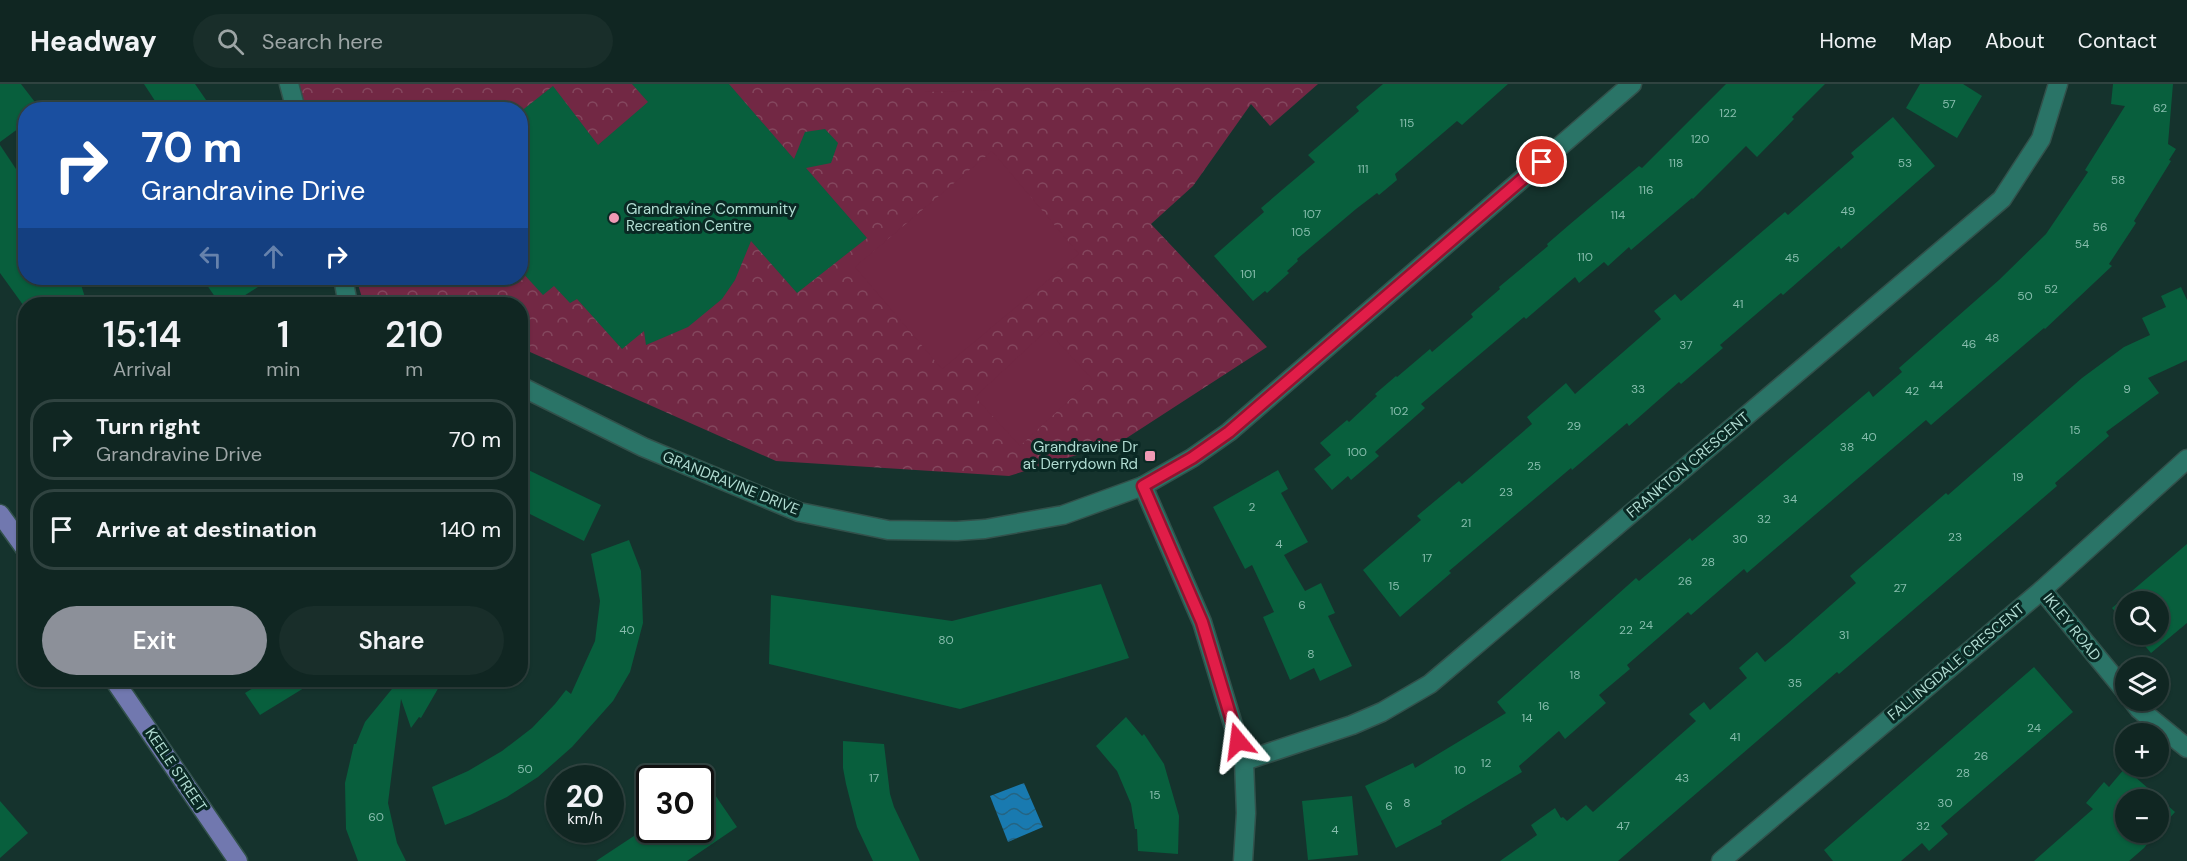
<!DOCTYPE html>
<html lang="en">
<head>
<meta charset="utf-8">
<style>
	body { margin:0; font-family:"DM Sans",sans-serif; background:#192e2a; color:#f1f3f6; height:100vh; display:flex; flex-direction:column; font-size:22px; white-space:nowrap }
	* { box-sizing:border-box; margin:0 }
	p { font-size:20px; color:#9ca5a5 }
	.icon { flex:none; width:33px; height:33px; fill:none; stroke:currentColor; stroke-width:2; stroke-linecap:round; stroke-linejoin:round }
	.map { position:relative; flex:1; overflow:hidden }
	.panel { position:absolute; left:18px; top:213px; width:510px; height:390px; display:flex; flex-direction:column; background:#102622; border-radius:24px; box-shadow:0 2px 4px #0004,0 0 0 2px #304340 }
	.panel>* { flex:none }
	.top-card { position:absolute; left:18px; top:18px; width:510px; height:183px; border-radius:24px; box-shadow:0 2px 4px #0004,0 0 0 2px #304340; background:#1a4fa0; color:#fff; overflow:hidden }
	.fabs { position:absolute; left:2115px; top:507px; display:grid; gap:12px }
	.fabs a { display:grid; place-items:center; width:54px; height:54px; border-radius:50%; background:#102622; box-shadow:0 2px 4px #0004,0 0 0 2px #304340; font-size:30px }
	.speed { position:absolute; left:546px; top:681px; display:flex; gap:12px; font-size:30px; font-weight:700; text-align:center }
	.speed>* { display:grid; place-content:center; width:78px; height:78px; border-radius:50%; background:#102622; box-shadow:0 2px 4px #0004,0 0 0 2px #304340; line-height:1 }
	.speed small { font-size:15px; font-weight:400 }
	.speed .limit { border:3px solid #111; border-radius:9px; background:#fff; color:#111 }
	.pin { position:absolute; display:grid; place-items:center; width:51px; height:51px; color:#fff; margin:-26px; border:3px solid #fff; border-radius:50%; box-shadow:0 2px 6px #0007 }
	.me { position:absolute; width:66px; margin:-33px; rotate:344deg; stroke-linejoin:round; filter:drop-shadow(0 0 4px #0008) }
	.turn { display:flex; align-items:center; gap:21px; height:126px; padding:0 24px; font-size:27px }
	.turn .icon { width:78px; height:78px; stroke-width:2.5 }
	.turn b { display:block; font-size:42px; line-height:51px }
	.lanes { display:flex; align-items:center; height:57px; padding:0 24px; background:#0003; justify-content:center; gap:30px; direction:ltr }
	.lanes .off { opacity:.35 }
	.eta { display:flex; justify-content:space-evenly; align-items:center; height:102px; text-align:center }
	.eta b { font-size:36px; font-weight:600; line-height:42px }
	.button { display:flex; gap:12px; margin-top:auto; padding:12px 24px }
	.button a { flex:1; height:69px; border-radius:36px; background:#8c9099; color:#fff; font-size:24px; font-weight:600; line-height:69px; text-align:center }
	.button a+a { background:#192e2a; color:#f1f3f6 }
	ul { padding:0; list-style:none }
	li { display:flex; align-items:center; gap:18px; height:81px; margin:0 12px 9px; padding:0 12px; border:3px solid #304340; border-radius:24px }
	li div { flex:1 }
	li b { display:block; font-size:22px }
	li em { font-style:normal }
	header { display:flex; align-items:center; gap:36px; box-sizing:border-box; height:84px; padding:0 30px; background:#102622; border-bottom:2px solid #304340 }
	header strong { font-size:28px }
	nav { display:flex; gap:33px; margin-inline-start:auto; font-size:21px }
	.search { width:420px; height:54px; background:#192e2a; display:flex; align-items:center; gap:15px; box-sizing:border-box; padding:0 21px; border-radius:33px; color:#9ca5a5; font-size:22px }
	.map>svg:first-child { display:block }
	.forest { fill:url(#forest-crowns) }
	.pitch { fill:#722844 }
	.water { fill:url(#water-waves) }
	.building { fill:#085f3d }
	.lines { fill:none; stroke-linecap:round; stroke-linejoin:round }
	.minor-casing { stroke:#32514b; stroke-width:21 }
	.major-casing { stroke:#32514b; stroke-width:21 }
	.minor { stroke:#2a7467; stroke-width:18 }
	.major { stroke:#7178af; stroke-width:18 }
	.route-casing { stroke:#92132f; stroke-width:15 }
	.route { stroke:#e11d48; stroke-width:10 }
	.poi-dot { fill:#f09ab5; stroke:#0a2924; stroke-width:2 }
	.labels { text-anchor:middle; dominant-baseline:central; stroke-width:6; stroke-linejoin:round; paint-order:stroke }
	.number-label { font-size:12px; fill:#87bdad }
	.poi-label { font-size:15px; fill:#b1dcd2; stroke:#0a2924; text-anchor:start }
	.street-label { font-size:15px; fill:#b1dcd2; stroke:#0a2924 }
</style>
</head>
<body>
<header>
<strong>Headway</strong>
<div class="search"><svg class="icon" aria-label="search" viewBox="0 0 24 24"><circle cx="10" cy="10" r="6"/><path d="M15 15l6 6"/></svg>Search here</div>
<nav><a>Home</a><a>Map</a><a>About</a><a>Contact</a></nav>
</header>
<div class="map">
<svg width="2187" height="777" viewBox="0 0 2187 777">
	<defs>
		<pattern id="forest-crowns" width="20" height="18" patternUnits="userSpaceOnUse" patternTransform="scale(1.5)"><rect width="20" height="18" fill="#722844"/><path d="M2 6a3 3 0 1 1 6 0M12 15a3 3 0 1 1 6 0" fill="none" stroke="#84475e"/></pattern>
		<pattern id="water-waves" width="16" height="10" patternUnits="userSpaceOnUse" patternTransform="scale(1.5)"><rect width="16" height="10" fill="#197ab0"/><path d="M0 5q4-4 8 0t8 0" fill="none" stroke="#246483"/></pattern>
	</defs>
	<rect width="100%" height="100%" fill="#15332d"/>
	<path class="forest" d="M299,0H1318L1270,42L1251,20L1193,102L1151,140L1267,263L1122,357L1009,392L776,377L521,264L520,220H364L356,194H520V26L306,25Z"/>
	<g class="pitch">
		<path d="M909,0H997L989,6L925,8Z"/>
		<path d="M992,67L1079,170L942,285L855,183Z"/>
		<path d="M1047,246L1092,295L1020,362L975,313Z"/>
	</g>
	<path class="water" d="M1024,699L1043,743L1008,758L990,712Z"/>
	<g class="building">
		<path d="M0,0H21L41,26H26V39L0,58Z"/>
		<path d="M144,0H195L213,26H161Z"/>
		<path d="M632,0H729L794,75L805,48L825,45L838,59L831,79L806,84L867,154L797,209L751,157L735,196L722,215L688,243L646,261L644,247L622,265L577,215L570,219L554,202L543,211L520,186V28L553,2L598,61L648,18Z"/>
		<path d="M1383,0H1508L1462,41L1457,37L1395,90L1397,96L1379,111L1377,109L1356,125L1297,175L1298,177L1287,187L1289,189L1267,209L1265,207L1253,217L1214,172L1264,128L1261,124L1315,78L1308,71L1359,27L1356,23Z"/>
		<path d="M1726,0H1825L1792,33L1794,35L1757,73L1746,62L1693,115L1692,114L1631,166L1629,163L1608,182L1604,178L1579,199L1575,193L1526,235L1524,233L1421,320L1425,324L1375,368L1379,372L1351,396L1348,392L1332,406L1314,385L1331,371L1320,359L1347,336L1349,338L1377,312L1375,310L1396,292L1397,293L1430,265L1432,268L1473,233L1471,230L1500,205L1499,203L1548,162L1547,160L1569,141L1639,82L1642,84Z"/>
		<path d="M1920,0H1963L1982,12L1957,54L1906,24Z"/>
		<path d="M2113,0H2173L2168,60L2176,65L2169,76L2171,77L2134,137L2136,139L2109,180L2112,182L2045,245L2044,244L1931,341L1926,336L1747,489L1744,485L1691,531L1688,528L1627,581L1630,585L1599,611L1606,619L1565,655L1559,647L1519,682L1522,688L1441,737L1442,740L1396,764L1365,702L1413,679L1415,684L1506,629L1497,618L1636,494L1639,497L1690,454L1692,457L1869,307L1873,313L1902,288L1899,284L1999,196L2046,150L2088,88L2085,86L2125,22L2111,20Z"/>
		<path d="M1893,33L1935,82L1841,165L1839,162L1783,211L1781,209L1720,261L1723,264L1681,300L1679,298L1629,342L1627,339L1572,386L1571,384L1449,487L1451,489L1400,533L1363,486L1421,436L1417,432L1459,397L1462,400L1532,340L1527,333L1566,299L1575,310L1661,235L1654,227L1675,210L1681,217L1785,128L1788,131L1854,73L1851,69Z"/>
		<path d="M0,61L26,100V194H79L87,220H26V225L0,189Z"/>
		<path d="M202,194H272L231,220H220Z"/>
		<path d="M2181,203L2187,216V276L2148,294L2159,309L2106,348L2109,352L2055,399L2057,402L1839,590L1837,588L1618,777H1500L1537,751L1531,741L1555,724L1561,734L1563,733L1567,737L1586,721L1593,728L1696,637L1689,630L1704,618L1710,626L1747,594L1739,584L1757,568L1765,578L1788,559L1856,499L1850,492L1946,409L1948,411L2082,294L2124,263L2150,251L2142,234L2166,223L2161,212Z"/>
		<path d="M520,382L601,421L584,457L520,425Z"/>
		<path d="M1278,386L1288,405L1281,409L1308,458L1284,471L1305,507L1321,499L1335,529L1328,532L1352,582L1320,597L1314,584L1290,596L1263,533L1274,528L1252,481L1245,485L1213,423Z"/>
		<path d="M629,456L641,487L643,539L630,588L613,617L572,663L538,693L507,713L470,731L445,741L432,703L468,687L502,667L532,644L555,620L566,606L571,610L595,557L600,517L591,470Z"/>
		<path d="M2187,460V539L2151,569L2135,550H2158V518H2126V540L2112,524Z"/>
		<path d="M1101,500L1129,574L960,625L769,580L771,511L952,537Z"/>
		<path d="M2034,583L2073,628L1941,742L1948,750L1929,767L1922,759L1901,777H1833L1824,766Z"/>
		<path d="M266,596H317L260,631L245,609Z"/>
		<path d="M394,596H443L421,634L419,633L411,644L401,615L388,719L397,759L406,777H358L346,745L345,699L354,660H356L365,638L396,600Z"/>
		<path d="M1126,633L1142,652L1144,650L1164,680L1179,732L1178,770L1138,767L1137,745H1135L1131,720L1117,687L1096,662Z"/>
		<path d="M843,657L884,660L890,710L894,723L920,777H873L857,743L846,700L843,684Z"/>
		<path d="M2125,684L2175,728L2158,747V716H2126V748H2157L2144,764L2129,777H2034L2093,725L2086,719L2104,698L2109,703Z"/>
		<path d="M700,689L737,743L687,777H596L643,746H700Z"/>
		<path d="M1352,712L1358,771L1308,776L1302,717Z"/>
		<path d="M0,717L28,749L0,774Z"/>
	</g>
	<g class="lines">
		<g class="minor-casing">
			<g id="minor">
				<path d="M289,0L296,26"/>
				<path d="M343,194L348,220"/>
				<path d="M520,302L643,363L799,428L888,446L957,447L985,445L1063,431L1143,402L1192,374L1229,348L1632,0"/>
				<path d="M1143,402L1202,538L1244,677L1246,729L1243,777"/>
				<path d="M2042,506L2126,608"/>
				<path d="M2132,616L2139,625L2187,664"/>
				<path d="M1244,677L1352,641L1382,628L1430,600L2002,115L2041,55L2058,0"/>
				<path d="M1721,777L2042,506L2187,375"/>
			</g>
		</g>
		<g class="major-casing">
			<g id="major">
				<path d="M0,430L26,466"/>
				<path d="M114,596L238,777"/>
			</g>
		</g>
		<use href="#minor" class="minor"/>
		<use href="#major" class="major"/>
	</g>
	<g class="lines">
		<g class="route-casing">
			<path id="route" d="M1238,657L1202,538L1143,402L1192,374L1229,348L1542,78"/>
		</g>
		<use href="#route" class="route"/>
	</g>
	<g class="poi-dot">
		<circle cx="614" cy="134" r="6"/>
		<rect x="1144" y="366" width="12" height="12" rx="3"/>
	</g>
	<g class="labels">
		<g class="number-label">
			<text x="1949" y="20">57</text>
			<text x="2160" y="24">62</text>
			<text x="1728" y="29">122</text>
			<text x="1407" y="39">115</text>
			<text x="1700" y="55">120</text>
			<text x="1676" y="79">118</text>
			<text x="1905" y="79">53</text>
			<text x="1363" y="85">111</text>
			<text x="2118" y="96">58</text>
			<text x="1646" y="106">116</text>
			<text x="1848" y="127">49</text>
			<text x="1312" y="130">107</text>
			<text x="1618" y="131">114</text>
			<text x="2100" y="143">56</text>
			<text x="1301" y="148">105</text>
			<text x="2082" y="160">54</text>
			<text x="1585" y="173">110</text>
			<text x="1792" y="174">45</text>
			<text x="1248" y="190">101</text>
			<text x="2051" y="205">52</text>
			<text x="2025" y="212">50</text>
			<text x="1738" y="220">41</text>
			<text x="1992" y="254">48</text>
			<text x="1969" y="260">46</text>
			<text x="1686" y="261">37</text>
			<text x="1936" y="301">44</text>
			<text x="1638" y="305">33</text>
			<text x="2127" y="305">9</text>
			<text x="1912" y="307">42</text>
			<text x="1399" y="327">102</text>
			<text x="1574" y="342">29</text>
			<text x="2075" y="346">15</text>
			<text x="1869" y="353">40</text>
			<text x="1847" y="363">38</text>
			<text x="1357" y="368">100</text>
			<text x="1534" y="382">25</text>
			<text x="2018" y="393">19</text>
			<text x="1506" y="408">23</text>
			<text x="1790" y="415">34</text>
			<text x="1252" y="423">2</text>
			<text x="1764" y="435">32</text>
			<text x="1466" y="439">21</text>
			<text x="1955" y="453">23</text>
			<text x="1740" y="455">30</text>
			<text x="1279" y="460">4</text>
			<text x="1427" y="474">17</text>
			<text x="1708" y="478">28</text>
			<text x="1685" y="497">26</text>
			<text x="1394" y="502">15</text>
			<text x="1900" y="504">27</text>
			<text x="1302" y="521">6</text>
			<text x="1646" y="541">24</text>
			<text x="627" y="546">40</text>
			<text x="1626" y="546">22</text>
			<text x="1844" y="551">31</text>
			<text x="946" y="556">80</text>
			<text x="1311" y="570">8</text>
			<text x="1575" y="591">18</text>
			<text x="1795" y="599">35</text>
			<text x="1544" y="622">16</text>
			<text x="1527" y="634">14</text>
			<text x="2034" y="644">24</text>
			<text x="1735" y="653">41</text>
			<text x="1981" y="672">26</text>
			<text x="1486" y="679">12</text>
			<text x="525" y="685">50</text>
			<text x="1460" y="686">10</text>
			<text x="1963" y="689">28</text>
			<text x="874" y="694">17</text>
			<text x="1682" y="694">43</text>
			<text x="1155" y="711">15</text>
			<text x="1407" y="719">8</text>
			<text x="1945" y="719">30</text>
			<text x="1389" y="722">6</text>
			<text x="376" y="733">60</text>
			<text x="1623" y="742">47</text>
			<text x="1923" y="742">32</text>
			<text x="1335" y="746">4</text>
		</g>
		<g class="poi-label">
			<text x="626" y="125">Grandravine Community<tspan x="626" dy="17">Recreation Centre</tspan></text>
			<text x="1138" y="363" text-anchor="end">Grandravine Dr<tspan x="1138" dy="17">at Derrydown Rd</tspan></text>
		</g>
		<g class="street-label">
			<text transform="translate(1688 381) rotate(-40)">FRANKTON CRESCENT</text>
			<text transform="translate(731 399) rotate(22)">GRANDRAVINE DRIVE</text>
			<text transform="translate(2072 543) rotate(51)">IKLEY ROAD</text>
			<text transform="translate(1956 578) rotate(-40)">FALLINGDALE CRESCENT</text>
			<text transform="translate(176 686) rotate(56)">KEELE STREET</text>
		</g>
	</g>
</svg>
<div class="fabs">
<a><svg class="icon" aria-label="search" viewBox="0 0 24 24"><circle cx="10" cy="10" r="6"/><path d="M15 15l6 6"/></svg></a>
<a><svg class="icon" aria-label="layers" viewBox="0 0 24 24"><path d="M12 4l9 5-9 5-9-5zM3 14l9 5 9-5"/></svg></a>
<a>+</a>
<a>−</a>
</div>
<div class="speed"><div>20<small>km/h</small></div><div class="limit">30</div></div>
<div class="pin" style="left:1542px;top:78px;background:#d93025"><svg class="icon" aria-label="arrive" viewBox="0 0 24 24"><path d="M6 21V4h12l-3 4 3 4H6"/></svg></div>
<svg class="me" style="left:1238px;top:657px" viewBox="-20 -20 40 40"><path d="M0-17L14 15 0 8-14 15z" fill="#e11d48" stroke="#fff" stroke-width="4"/></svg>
<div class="top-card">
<div class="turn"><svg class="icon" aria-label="right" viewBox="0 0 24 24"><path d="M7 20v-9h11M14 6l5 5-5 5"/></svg><div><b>70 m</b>Grandravine Drive</div></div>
<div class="lanes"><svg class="icon off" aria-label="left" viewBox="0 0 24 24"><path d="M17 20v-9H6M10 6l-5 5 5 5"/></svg><svg class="icon off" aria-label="ahead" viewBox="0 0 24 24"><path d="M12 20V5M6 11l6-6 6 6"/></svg><svg class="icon" aria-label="right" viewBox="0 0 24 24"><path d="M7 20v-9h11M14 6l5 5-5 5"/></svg></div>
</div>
<section class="panel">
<div class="eta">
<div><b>15:14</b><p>Arrival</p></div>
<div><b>1</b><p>min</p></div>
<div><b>210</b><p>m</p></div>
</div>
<ul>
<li><svg class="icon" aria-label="right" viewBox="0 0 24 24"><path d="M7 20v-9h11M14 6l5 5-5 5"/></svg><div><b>Turn right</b><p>Grandravine Drive</p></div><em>70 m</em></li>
<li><svg class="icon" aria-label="arrive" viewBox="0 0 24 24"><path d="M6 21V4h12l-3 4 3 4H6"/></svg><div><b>Arrive at destination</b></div><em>140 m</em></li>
</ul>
<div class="button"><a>Exit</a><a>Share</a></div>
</section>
</div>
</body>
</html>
